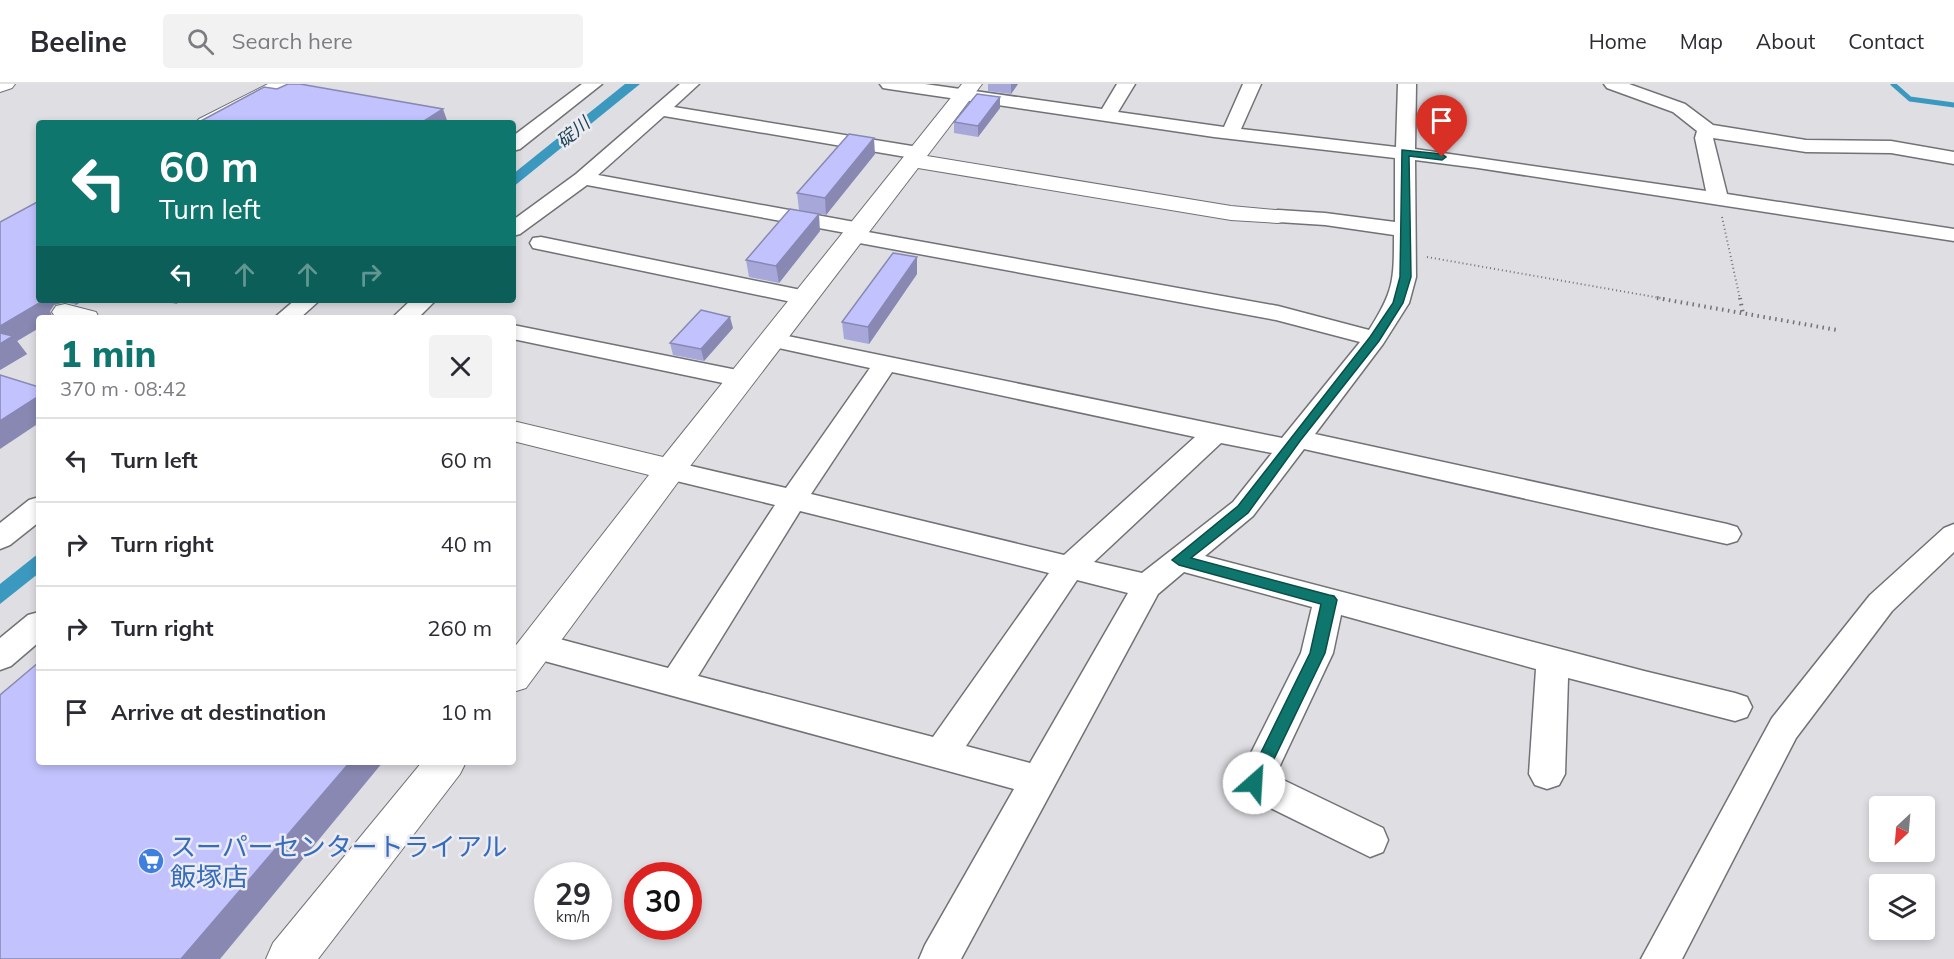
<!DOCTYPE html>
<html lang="en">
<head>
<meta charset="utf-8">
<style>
	body { margin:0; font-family:Mulish,"Noto Sans JP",sans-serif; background:#f2f2f3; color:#2b2b33; height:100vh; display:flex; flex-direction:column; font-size:22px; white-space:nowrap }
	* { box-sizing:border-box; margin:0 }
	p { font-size:20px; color:#7c7c81 }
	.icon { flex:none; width:33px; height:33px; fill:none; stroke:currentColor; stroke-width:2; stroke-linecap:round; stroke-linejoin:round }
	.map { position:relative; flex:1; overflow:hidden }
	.details { position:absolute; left:36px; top:231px; width:480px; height:450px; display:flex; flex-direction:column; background:#fff; border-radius:6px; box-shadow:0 3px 9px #0003 }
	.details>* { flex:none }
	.top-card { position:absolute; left:36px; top:36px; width:480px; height:183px; border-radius:6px; box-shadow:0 3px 9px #0003; background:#0f766e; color:#fff; overflow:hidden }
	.needle { width:39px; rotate:206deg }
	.controls { position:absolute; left:1869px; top:712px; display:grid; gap:12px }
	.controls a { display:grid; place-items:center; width:66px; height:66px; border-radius:6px; background:#fff; box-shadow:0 3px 9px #0003; font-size:30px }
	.speed { position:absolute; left:534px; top:778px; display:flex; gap:12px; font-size:30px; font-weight:700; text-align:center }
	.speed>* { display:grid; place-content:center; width:78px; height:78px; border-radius:50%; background:#fff; box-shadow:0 3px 9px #0003; line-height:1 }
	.speed small { font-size:15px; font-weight:400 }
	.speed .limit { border:9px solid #d22; background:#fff; color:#111 }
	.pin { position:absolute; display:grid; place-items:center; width:51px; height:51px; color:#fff; margin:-62px -26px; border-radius:50% 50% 50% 0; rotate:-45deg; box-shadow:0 0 6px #0007 }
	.pin .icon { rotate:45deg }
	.me { position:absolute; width:66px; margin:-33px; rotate:26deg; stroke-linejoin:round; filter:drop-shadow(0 0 4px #0008) }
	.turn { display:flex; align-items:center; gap:21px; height:126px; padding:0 24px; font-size:27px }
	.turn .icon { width:78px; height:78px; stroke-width:2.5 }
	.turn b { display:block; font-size:42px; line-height:51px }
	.lanes { display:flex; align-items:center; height:57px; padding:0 24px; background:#0003; justify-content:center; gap:30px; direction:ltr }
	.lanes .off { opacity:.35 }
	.round { display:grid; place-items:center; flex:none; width:63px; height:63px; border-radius:6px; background:#f2f2f3 }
	.overview { display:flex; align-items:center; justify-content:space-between; height:102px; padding:0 24px }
	h1 { font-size:36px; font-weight:800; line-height:45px; color:#0f766e }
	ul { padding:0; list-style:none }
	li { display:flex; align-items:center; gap:18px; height:84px; padding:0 24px; border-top:2px solid #e1e1e2 }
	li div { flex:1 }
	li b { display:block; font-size:22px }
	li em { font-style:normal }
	header { display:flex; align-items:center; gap:36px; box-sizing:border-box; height:84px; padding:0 30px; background:#fff; border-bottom:2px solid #e1e1e2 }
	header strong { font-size:28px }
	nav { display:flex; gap:33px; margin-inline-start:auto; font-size:21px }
	.search { width:420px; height:54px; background:#f2f2f3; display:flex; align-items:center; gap:15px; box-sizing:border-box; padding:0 21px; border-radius:6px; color:#7c7c81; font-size:22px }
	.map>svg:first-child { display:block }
	.water { fill:#3b98bf }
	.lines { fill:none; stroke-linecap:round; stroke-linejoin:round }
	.stream { stroke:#3b98bf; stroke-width:5 }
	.street-casing { stroke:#717276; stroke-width:3 }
	.secondary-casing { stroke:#717276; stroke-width:2 }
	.path-far1 { stroke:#737376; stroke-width:2; stroke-dasharray:1 3; stroke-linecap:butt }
	.path { stroke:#737376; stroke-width:4; stroke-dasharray:1.5 4.5; stroke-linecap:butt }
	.street { fill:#fff; fill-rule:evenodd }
	.secondary { fill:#fff; fill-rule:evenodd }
	.wall { fill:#a7a7da }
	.shaded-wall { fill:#8888b2 }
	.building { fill:#c2c2fe; stroke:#8888b2; stroke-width:1.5 }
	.route { fill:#0f766e; stroke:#0a4d48; stroke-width:1.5 }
	.labels { text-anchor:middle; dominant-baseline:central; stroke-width:5; stroke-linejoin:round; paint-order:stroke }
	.far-water-label { font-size:18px; font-style:italic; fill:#1c4355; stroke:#ebebf0 }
	.near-shop-label { font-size:26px; fill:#366cbe; stroke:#ebebf0; text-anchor:start }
</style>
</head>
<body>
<header>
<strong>Beeline</strong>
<div class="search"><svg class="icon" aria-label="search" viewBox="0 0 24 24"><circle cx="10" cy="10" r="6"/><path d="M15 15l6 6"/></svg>Search here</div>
<nav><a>Home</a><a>Map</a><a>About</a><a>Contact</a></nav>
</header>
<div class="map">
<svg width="1954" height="875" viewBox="0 0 1954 875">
	<rect width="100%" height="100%" fill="#dedee3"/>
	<g class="water">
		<path d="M625,0H640L513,103V90Z"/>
		<path d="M39,469V489L0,520V500Z"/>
	</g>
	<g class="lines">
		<path class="stream" d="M1893,0L1910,15L1954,21"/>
		<g class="street-casing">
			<g id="street">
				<path d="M582,0H602L520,65L513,67V52Z"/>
				<path d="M680,0H699L674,23L918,63L925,65L927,69L925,73L918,75L664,32L598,91L860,139L867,141L870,145L868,148L1278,222L1369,246C1394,207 1394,196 1394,151L1325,141L1278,138L1271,136L1268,132L1271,128L1278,126L1325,129L1395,138V74L1214,53L889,5L883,4L880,0H925L1102,25L1117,0H1135L1118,28L1224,43L1243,0H1261L1241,45L1396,63L1398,0H1416L1415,65L1706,107L1695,54L1697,47L1673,28L1607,4L1604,0H1629L1685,20L1713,41L1806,56L1891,57L1954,68V80L1891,69L1806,68L1713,54L1727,110L1954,145V157L1478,84L1415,76L1416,193L1409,219L1383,260L1315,350L1727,440L1737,443L1741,450L1737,457L1727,460L1304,365L1253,432L1205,472L1644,587L1735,609L1747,613L1752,623L1747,633L1735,637L1568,594L1565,690L1559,701L1547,705L1535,701L1529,690L1536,585L1341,531L1333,569L1275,692L1383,744L1388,756L1383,768L1370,773L1242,710L1236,699L1301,569L1312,523L1184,488L1158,510L961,875H919L925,861L1014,705L537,575L526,571L521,562L526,553L537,549L668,584L775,421L660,393L656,386L660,379L670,377L786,404L870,284L765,261L761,256L765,251L773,249L1282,354L1360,258L1276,236L854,158L847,156L843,152L846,149L587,101L520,150L513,152V136L576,90ZM892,288L1195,353L1064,471L811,410ZM1221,359L1272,369L1233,418L1142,489L1094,478ZM800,427L1049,489L933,653L698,592ZM1077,496L1128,509L1030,679L966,662Z"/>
				<path d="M541,153L806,207L814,209L817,214L814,219L806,221L533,164L530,159L533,154Z"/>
				<path d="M295,216H320L300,234H274Z"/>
				<path d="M411,216H436L418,234H392Z"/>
				<path d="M513,241L742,287L751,290L754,295L751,300L742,303L513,255Z"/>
				<path d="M39,413V438L10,461L0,465V439L29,416Z"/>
				<path d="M1954,440V468L1892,527L1796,654L1682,875H1641L1772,634L1870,511L1944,444Z"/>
				<path d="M39,528V558L11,582L0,586V554L28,531Z"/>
			</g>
		</g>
		<g class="secondary-casing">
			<g id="secondary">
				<path d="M0,0H15L12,4L0,8Z"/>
				<path d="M268,0H293L290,4L222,39H195L199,35Z"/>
				<path d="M962,0H982L927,72L1231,122L1286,127L1290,132L1286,137L1278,139L1231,136L918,84L681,394L526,604L513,608V565L649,391L513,357V337L663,373Z"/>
				<path d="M65,220L96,228L99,234H56L52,228L56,222Z"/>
				<path d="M422,678H466L460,690L318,875H266L273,859Z"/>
			</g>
		</g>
		<g class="path-far1">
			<path d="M1722,133L1740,215"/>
			<path d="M1427,173L1666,215"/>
		</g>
		<g class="path">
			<path d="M1657,214L1837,246"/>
			<path d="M1740,214L1743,230"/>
		</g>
		<use href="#street" class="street"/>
		<use href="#secondary" class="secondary"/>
	</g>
	<g class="wall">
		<path d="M988,0H1018L1011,10L988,7Z"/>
		<path d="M1000,13V24L978,53L954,49V38Z"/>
		<path d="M875,70L826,131L799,126L797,109Z"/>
		<path d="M820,147L779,199L749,193L746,176Z"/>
		<path d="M917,190L869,260L844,255L842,238Z"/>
		<path d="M39,216H84L76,221L65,218L54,221L50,227L39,234V244L17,257L27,270L0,286Z"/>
		<path d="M160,216H182L176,220Z"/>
		<path d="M733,244L704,277L673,271L670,259Z"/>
	</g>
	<g class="shaded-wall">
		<path d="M1011,0H1018L1011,10Z"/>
		<path d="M1000,13V24L978,53V42Z"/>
		<path d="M443,25L448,39H421Z"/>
		<path d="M874,54L875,70L826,131L825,114Z"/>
		<path d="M819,130L820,147L779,199L776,182Z"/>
		<path d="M917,173V190L869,260L868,243Z"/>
		<path d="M40,216H63L65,218L54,221L50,227L53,234H39V244L17,257L27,270L0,286V242Z"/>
		<path d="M73,216H84L76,221Z"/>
		<path d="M174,216H182L176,220Z"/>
		<path d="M730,233L733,244L704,277L701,265Z"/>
		<path d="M39,312V339L0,365V337Z"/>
		<path d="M350,678H383L220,875H181Z"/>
	</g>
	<g class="building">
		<path d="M288,0H300L443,25L421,39H197L264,3L277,5Z"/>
		<path d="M977,10L1000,13L978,42L954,38Z"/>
		<path d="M849,50L874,54L825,114L797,109Z"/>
		<path d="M39,117V208L38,210L39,216H40L41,218L0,242V138Z"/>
		<path d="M790,125L819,130L776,182L746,176Z"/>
		<path d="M893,169L917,173L868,243L842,238Z"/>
		<path d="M701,226L730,233L701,265L670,259Z"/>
		<path d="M0,249L13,252L0,260Z"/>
		<path d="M0,291L39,303V312L0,337Z"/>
		<path d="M39,578V678H350L181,875H0V611Z"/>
	</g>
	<path class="route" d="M1402,66L1442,70L1446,73L1442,76L1409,72L1411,193L1403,219L1379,257L1300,357L1248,429L1191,474L1329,511L1334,512L1337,516L1325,569L1260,704L1254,707L1248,704L1246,699L1310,569L1321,520L1179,481L1172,476L1238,422L1370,253L1393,219L1400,193Z"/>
	<defs>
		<g id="supermarket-disc" transform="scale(1.35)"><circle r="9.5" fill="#3f7fe0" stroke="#ebebf0"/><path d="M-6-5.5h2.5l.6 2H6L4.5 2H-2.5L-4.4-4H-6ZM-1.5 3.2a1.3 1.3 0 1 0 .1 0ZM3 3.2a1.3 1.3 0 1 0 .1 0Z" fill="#fff"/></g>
	</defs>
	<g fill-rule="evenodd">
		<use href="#supermarket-disc" x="151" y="777"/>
	</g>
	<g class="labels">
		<g class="far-water-label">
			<text transform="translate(573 48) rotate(-39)">碇川</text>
		</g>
		<g class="near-shop-label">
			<text x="170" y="762">スーパーセンタートライアル<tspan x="170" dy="30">飯塚店</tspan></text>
		</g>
	</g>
</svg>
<div class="controls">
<a><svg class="needle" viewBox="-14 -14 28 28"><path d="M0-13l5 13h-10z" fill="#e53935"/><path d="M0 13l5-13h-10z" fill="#7c7c81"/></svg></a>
<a><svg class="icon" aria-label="layers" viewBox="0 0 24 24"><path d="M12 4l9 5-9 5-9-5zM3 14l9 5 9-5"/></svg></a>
</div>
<div class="speed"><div>29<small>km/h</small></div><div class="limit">30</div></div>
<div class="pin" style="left:1442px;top:73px;background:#d93025"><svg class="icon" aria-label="arrive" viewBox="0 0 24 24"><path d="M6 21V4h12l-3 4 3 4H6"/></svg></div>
<svg class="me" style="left:1254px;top:699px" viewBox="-20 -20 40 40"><circle r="19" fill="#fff"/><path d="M0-13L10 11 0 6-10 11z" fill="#0f766e"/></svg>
<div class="top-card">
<div class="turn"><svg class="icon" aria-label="left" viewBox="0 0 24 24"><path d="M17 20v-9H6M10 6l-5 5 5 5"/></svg><div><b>60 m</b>Turn left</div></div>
<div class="lanes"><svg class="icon" aria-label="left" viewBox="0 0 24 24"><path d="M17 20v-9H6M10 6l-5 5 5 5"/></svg><svg class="icon off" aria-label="ahead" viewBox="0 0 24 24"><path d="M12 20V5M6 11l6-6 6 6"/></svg><svg class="icon off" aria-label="ahead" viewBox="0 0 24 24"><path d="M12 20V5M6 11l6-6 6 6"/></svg><svg class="icon off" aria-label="right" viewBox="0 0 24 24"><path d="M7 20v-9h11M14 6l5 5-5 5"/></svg></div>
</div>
<section class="details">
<div class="overview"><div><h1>1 min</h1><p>370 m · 08:42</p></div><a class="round"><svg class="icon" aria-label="close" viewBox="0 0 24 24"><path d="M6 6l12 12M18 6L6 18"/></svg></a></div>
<ul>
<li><svg class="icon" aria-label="left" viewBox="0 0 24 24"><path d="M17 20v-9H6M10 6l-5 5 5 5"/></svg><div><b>Turn left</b></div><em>60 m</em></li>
<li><svg class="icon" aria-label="right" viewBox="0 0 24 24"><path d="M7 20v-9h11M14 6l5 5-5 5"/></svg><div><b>Turn right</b></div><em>40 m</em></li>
<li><svg class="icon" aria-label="right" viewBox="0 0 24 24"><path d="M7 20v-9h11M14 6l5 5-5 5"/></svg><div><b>Turn right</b></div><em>260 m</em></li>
<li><svg class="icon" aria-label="arrive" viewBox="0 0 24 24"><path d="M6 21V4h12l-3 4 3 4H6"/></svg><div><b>Arrive at destination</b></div><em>10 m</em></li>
</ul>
</section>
</div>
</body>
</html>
